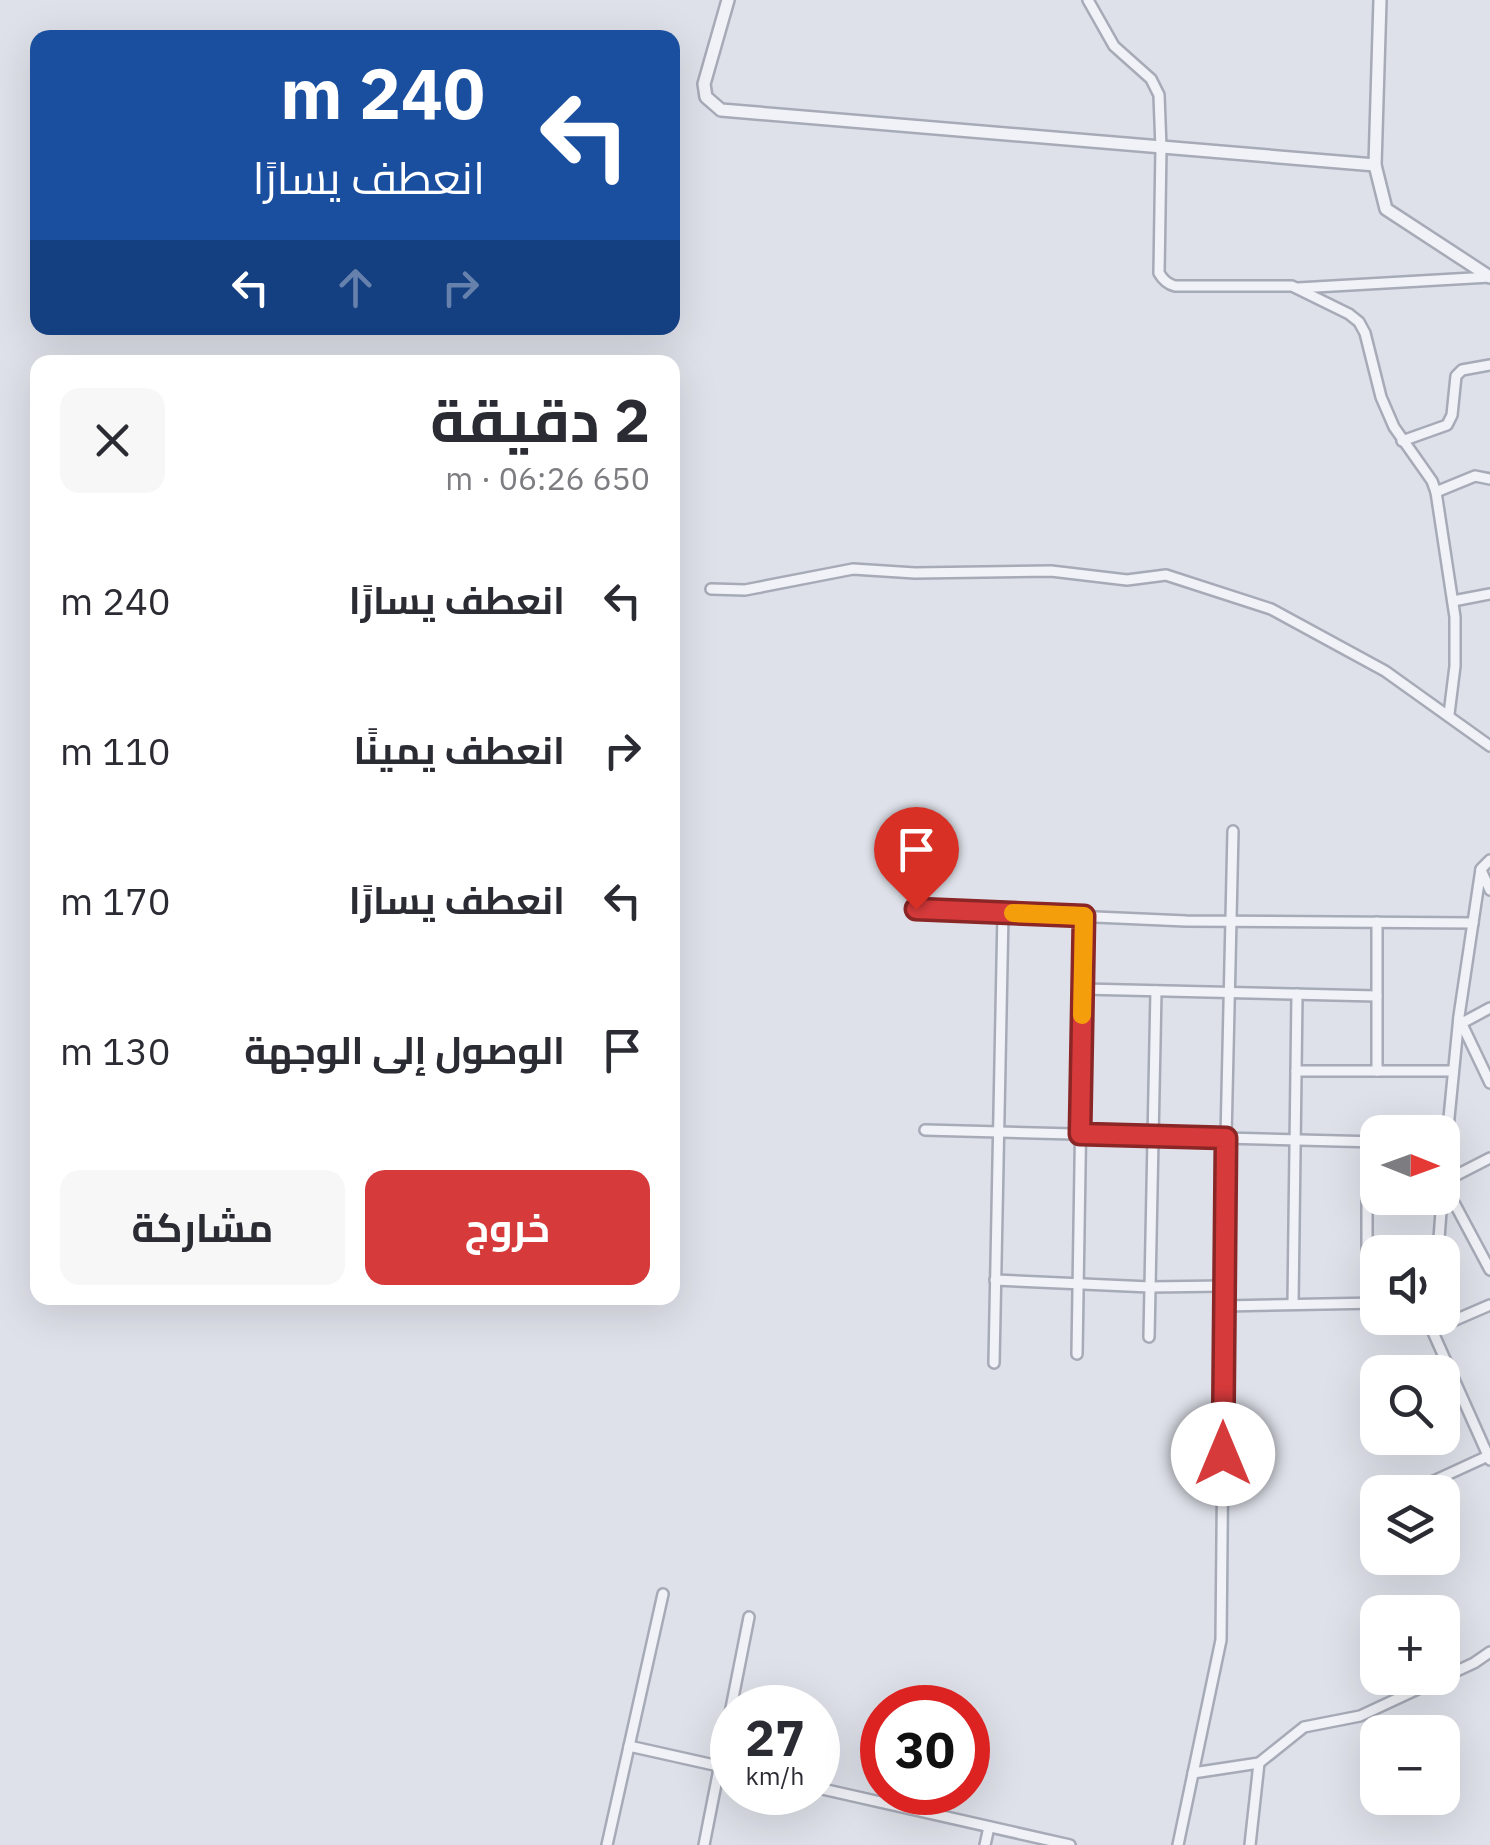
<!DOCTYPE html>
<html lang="ar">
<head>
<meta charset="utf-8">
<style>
	body { margin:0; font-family:"IBM Plex Sans",Cairo,sans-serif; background:#f7f7f7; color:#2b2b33; direction:rtl; height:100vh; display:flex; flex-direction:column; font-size:38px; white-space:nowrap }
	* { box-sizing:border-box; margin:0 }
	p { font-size:32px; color:#7c7c81 }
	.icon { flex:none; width:55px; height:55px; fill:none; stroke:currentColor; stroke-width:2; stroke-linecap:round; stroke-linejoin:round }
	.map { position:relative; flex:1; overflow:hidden; direction:ltr }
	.panel { position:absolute; left:30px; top:355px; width:650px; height:950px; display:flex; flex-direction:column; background:#fff; border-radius:20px; box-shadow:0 10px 40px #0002; direction:rtl }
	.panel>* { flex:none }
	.hud { position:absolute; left:30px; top:30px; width:650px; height:305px; border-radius:20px; box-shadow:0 10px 40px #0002; direction:rtl; background:#1a4fa0; color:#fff; overflow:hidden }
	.needle { width:65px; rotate:91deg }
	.controls { position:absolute; left:1360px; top:1115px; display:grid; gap:20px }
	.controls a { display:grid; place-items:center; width:100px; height:100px; border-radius:20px; background:#fff; box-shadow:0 10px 40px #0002; font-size:50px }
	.speed { position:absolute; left:710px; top:1685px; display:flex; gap:20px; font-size:50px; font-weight:700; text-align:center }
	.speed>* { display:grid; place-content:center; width:130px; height:130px; border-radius:50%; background:#fff; box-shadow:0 10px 40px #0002; line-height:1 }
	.speed small { font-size:25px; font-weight:400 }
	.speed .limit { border:15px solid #d22; background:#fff; color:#111 }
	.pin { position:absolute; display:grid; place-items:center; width:85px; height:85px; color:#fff; margin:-102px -42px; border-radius:50% 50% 50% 0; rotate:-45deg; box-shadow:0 0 10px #0007 }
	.pin .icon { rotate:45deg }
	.me { position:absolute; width:110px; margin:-55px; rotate:0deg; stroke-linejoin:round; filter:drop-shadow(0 0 8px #0008) }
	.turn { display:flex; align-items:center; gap:35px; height:210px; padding:0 30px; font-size:45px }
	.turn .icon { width:130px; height:130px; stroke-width:2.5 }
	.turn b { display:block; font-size:70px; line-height:85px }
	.lanes { display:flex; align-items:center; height:95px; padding:0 30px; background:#0003; justify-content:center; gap:50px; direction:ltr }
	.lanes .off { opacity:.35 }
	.round { display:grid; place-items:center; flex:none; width:105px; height:105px; border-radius:20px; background:#f7f7f7 }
	.headline { display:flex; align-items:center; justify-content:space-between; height:170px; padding:0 30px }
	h1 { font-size:60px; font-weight:700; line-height:75px }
	.button { display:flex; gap:20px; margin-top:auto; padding:20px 30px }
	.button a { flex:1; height:115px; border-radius:20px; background:#d63a3b; color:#fff; font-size:40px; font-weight:700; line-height:115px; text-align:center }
	.button a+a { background:#f7f7f7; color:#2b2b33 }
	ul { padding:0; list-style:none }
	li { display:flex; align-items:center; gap:30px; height:150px; padding:0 30px }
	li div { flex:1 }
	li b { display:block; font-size:38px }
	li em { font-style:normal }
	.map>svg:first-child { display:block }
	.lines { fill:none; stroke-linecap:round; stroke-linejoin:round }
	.minor-casing { stroke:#a7abb7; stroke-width:14 }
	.tertiary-casing { stroke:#a7abb7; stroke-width:16 }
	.minor { stroke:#f1f2f7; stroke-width:9 }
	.tertiary { stroke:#f1f2f7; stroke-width:11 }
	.route-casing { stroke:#8b2626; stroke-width:25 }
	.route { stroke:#d63a3b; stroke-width:18 }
	.slow { stroke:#f59e0b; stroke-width:18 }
</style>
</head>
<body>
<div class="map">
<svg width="1490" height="1845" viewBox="0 0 1490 1845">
	<rect width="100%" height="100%" fill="#dee1e9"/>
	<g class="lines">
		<g class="minor-casing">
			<g id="minor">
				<path d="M1088,0L1114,46L1151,79L1159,95L1161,148L1159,273C1163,280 1167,284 1175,286H1292L1349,314L1359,322L1365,333L1381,397L1394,427L1432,481L1436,492L1455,617V666L1449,714"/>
				<path d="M1298,288L1490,277"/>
				<path d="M1402,441L1447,425L1452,415L1456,376L1462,370L1490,365"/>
				<path d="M1436,492L1475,476L1490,479"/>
				<path d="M711,589L745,590L853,569L915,573L1051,571L1127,580L1166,575L1271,609L1385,671L1490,746"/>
				<path d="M1453,601L1490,594"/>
				<path d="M1481,870L1490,890"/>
				<path d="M916,909L1186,921L1473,923"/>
				<path d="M1083,989L1377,996"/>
				<path d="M1459,1018L1490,1083"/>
				<path d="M1462,1023L1490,1008"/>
				<path d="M1296,1071H1453"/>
				<path d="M1377,1071V922"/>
				<path d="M925,1130L1378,1142"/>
				<path d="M1490,1158L1443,1182L1490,1270"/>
				<path d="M1442,1189L1459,1016L1481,869L1490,860"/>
				<path d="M1438,1252L1442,1198"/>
				<path d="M995,1280L1150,1287L1224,1286"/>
				<path d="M1367,1303V1141"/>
				<path d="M1293,1304L1297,994"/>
				<path d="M1224,1306L1378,1303"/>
				<path d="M1433,1318L1432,1330L1490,1460"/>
				<path d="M1432,1330L1490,1305"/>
				<path d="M1149,1337L1156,991"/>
				<path d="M1077,1354L1084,916"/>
				<path d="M994,1363L1003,913"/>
				<path d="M1427,1484L1490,1455"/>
				<path d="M629,1746L732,1769"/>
				<path d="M1193,1773L1259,1763L1304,1727L1360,1716L1474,1663L1490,1652"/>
				<path d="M818,1788L1070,1845"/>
				<path d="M607,1845L663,1594"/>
				<path d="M704,1845L749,1617"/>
				<path d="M985,1845L989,1827"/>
				<path d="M1178,1845L1221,1640L1226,1138L1233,831"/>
				<path d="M1250,1845L1259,1763"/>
			</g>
		</g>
		<g class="tertiary-casing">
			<g id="tertiary">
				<path d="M728,0L704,84L706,97L721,110L1375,165"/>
				<path d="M1380,0L1375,165L1386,209L1490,277"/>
			</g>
		</g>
		<use href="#minor" class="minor"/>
		<use href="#tertiary" class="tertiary"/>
	</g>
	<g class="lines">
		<g class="route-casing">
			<path id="route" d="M916,909L1084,916L1080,1134L1226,1138L1223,1454"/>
		</g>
		<use href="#route" class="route"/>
		<path class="slow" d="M1013,913L1084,916L1082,1015"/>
	</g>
</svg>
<div class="controls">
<a><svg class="needle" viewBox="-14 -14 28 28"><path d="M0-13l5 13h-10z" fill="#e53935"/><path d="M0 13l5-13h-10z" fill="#7c7c81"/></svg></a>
<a><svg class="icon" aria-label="sound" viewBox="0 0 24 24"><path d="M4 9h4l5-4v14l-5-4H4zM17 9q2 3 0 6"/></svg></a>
<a><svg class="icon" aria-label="search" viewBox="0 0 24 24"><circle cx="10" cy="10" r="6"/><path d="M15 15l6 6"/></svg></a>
<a><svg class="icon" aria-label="layers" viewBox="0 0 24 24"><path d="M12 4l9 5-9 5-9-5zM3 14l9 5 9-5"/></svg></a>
<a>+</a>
<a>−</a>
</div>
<div class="speed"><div>27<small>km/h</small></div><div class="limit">30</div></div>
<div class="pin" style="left:916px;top:909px;background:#d93025"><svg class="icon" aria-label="arrive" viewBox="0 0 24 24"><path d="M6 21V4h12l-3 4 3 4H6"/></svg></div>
<svg class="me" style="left:1223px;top:1454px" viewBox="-20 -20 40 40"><circle r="19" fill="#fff"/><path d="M0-13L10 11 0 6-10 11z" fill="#d63a3b"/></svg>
<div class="hud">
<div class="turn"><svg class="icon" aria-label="left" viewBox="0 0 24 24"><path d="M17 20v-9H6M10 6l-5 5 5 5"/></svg><div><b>240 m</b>انعطف يسارًا</div></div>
<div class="lanes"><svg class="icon" aria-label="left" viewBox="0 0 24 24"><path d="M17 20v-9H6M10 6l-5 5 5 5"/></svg><svg class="icon off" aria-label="ahead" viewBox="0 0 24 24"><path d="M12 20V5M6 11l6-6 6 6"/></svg><svg class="icon off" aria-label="right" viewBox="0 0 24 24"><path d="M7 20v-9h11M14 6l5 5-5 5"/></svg></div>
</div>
<section class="panel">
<div class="headline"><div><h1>2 دقيقة</h1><p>650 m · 06:26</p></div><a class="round"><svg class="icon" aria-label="close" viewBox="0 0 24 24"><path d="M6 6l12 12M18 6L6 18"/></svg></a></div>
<ul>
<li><svg class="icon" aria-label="left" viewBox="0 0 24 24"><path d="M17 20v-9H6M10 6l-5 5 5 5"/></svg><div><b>انعطف يسارًا</b></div><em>240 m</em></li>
<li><svg class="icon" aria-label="right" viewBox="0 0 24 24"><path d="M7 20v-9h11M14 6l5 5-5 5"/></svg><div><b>انعطف يمينًا</b></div><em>110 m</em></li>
<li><svg class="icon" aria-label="left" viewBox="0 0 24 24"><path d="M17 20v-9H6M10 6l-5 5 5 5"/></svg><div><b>انعطف يسارًا</b></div><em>170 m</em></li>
<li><svg class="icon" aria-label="arrive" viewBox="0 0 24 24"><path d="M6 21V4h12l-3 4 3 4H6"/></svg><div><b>الوصول إلى الوجهة</b></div><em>130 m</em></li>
</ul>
<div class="button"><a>خروج</a><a>مشاركة</a></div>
</section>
</div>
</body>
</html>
